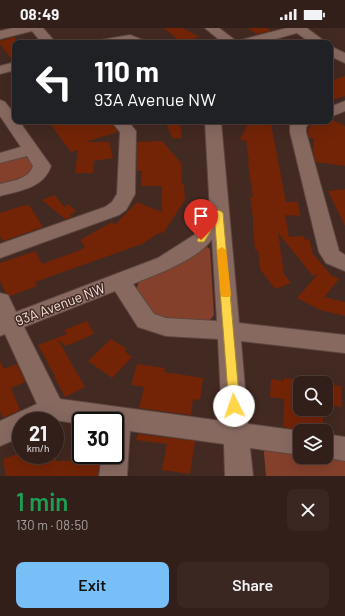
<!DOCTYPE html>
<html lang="en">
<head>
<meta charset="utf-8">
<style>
	body { margin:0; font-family:Barlow,sans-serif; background:#3a2722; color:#f1f3f6; height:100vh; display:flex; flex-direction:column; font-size:15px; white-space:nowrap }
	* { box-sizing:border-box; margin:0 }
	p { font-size:13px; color:#a8a2a2 }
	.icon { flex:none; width:22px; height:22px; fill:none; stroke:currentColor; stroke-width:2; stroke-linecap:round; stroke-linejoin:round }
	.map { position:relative; height:448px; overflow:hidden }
	.panel { display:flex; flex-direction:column; background:#321f19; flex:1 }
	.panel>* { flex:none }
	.hud { position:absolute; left:12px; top:12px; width:321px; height:84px; border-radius:8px; box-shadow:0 4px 16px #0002,0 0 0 1px #4d3d38; background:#202124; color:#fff; overflow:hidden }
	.controls { position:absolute; left:293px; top:348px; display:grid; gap:8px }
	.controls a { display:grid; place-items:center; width:40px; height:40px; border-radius:8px; background:#321f19; box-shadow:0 4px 16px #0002,0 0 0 1px #4d3d38; font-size:20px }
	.speed { position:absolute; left:12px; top:384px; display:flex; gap:8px; font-size:20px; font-weight:700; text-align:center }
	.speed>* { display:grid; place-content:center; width:52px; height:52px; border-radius:50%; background:#321f19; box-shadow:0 4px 16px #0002,0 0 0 1px #4d3d38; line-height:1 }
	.speed small { font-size:10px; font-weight:400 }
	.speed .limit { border:2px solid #111; border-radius:6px; background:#fff; color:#111 }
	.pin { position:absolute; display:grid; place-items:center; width:34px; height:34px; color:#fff; margin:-41px -17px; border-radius:50% 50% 50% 0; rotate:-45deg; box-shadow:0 0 4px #0007 }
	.pin .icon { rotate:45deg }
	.me { position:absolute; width:44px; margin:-22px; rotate:356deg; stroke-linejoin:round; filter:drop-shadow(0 0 3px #0008) }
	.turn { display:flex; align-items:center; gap:14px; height:84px; padding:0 16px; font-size:18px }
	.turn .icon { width:52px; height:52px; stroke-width:2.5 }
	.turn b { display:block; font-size:28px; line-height:34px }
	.round { display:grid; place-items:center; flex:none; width:42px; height:42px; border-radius:8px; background:#3a2722 }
	.head { display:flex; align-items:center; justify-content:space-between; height:68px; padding:0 16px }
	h1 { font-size:24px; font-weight:600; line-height:30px; color:#1e9e55 }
	.primary-button { display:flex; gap:8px; margin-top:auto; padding:8px 16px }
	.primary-button a { flex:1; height:46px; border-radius:8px; background:#76c0f7; color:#111; font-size:16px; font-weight:600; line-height:46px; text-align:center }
	.primary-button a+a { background:#3a2722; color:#f1f3f6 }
	.status { display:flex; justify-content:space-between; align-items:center; height:28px; padding:0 20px; background:#321f19; direction:ltr }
	.status svg { height:11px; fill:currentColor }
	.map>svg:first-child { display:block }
	.green { fill:#85402b }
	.building { fill:#732407 }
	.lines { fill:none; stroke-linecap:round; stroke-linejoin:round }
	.minor-casing { stroke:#5d4740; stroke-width:2 }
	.minor { fill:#876960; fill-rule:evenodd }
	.route { fill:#ffd54a; stroke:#a68a30 }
	.slow { fill:#f59e0b }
	.labels { text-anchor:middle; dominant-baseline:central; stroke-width:3; stroke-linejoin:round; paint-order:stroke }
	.street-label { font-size:14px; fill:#f2e0db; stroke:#422921 }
</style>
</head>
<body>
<div class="status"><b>08:49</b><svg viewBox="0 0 49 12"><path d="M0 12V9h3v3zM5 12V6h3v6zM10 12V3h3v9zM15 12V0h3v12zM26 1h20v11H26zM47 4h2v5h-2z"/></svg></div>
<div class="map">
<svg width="345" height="448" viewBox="0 0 345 448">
	<rect width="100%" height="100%" fill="#422921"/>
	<g class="green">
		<path d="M22,128L28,130L35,140L31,146L0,156V134Z"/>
		<path d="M207,219L210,221L214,287L211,291L203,294L155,288L136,262L139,254L174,239L200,221Z"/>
		<path d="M263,414L300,419V429H326L345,425V448H266Z"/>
	</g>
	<g class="building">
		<path d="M164,0H182L200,9L194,10L196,12L182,15Z"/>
		<path d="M248,0H267L271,3L256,6Z"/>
		<path d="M15,9V33H13L0,16V13Z"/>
		<path d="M345,48V68L335,71L330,67V53Z"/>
		<path d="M333,92L345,98V138L316,134L313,123L314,110H309L308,104V100L310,99L314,93L328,96Z"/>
		<path d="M48,93H110L118,104L85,114H109L113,130L94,133L93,145H75L78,122L71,124Z"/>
		<path d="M165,93H180L182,110H172Z"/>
		<path d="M249,93H269L267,96H271L286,174H298L300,188L285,187L289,209L304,208L305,212L309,211L313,226L331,247L339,251L324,269L345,274V288L320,282L297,270L318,246L313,248L278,205L284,246L291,255L275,261L260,241L258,222H255L253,199V190L250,169H253L248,135L249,134L246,112H240Z"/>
		<path d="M162,113L181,135L182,156H184L185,172L162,207V203L142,216L35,254L37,258L10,268L6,265L0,253V235L35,223L42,236L80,222L85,219L80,212L112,194L115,197L137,174L162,184V158H141L142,143H137V114Z"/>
		<path d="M345,161V198L328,163Z"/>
		<path d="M55,167L64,179L68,176L76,183L70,187L72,189L65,191L42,172Z"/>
		<path d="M25,177L26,178L29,177L43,199L3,213L0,208V185Z"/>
		<path d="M87,293L94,306L66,318L58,312L85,359L65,369L54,348H55L38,317L67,306L64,302Z"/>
		<path d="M111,311L127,321L124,323L132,329L112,350L88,333Z"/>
		<path d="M0,333L4,341L17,336L25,354L11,360L20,382L3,390L0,383Z"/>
		<path d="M137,336L165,340L164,344L203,350L200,372L193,371L191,387L139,380L144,359L131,357Z"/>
		<path d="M284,350L300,352V381L323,383V398L303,396V403L283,399L284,371L270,369L271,351L284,353Z"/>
		<path d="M326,356L341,358L342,379L326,377Z"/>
		<path d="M138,406L195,413L190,446L162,442L167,416L136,412Z"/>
		<path d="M21,425V427H56V433L100,432L98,448H6L3,431Z"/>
	</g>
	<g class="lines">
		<g class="minor-casing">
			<g id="minor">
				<path d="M13,0H43L56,15H42L32,3L0,11V3Z"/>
				<path d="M205,0H219L239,15H223Z"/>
				<path d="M287,0H308V1L327,15H311L297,5L261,15H239L241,12Z"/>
				<path d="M130,7L143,12L145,15H99L101,12Z"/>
				<path d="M330,18L345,25V35L330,28Z"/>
				<path d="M15,34V42L0,46V38Z"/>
				<path d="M0,72L5,74L15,87V93H19L51,138C44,160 19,163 0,168V156C12,153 29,151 33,138L27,128L0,135V125L21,119L0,88Z"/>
				<path d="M345,73V83L330,89V79Z"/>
				<path d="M111,93H128L136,103L135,166L126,182L119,187L0,230V216L105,179L112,174L117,166L120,104Z"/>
				<path d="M205,93H221L239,295L345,307V325L241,313L248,396L300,403V427L250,420L253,448H225L224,416L130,403L127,448H99L102,427H115V393H81V396L54,392L21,393V409L0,418V393L37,376L5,306L0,308V265L8,267L16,284L158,230L194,207L210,184ZM212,211L217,293L166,290L154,286L133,256C155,247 199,231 212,211ZM115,263L138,299L166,308L218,311L222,393L60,371L24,299Z"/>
				<path d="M294,93H311L306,99V104L339,223L345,227V243L326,235L319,224L290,104V98Z"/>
				<path d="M326,406L345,409V433L323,429H326Z"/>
			</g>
		</g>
		<use href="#minor" class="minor"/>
	</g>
	<path class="route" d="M219,182L223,185L240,378L238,382L234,383L230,382L229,378L215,197L204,214H198L197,212L216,183Z"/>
	<path class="slow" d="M222,219L226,222L231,267L229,269H222L221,267L217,222Z"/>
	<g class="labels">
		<g class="street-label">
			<text transform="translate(60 276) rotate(-21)">93A Avenue NW</text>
		</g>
	</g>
</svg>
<div class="controls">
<a><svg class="icon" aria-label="search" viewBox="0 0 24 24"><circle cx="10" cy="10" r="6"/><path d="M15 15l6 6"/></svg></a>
<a><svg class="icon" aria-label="layers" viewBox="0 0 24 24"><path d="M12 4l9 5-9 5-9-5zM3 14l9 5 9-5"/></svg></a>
</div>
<div class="speed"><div>21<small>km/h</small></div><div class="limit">30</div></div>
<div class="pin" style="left:201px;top:212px;background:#d93025"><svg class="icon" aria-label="arrive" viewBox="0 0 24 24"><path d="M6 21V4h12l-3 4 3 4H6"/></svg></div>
<svg class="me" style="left:234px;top:378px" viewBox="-20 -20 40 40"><circle r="19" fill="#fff"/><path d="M0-13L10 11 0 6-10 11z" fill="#ffd54a"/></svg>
<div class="hud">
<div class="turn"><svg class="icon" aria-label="left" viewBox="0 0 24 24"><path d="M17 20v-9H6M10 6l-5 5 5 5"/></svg><div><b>110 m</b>93A Avenue NW</div></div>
</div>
</div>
<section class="panel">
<div class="head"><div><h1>1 min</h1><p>130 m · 08:50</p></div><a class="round"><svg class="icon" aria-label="close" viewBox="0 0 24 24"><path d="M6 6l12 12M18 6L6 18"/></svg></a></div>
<div class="primary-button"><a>Exit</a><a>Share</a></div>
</section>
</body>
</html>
